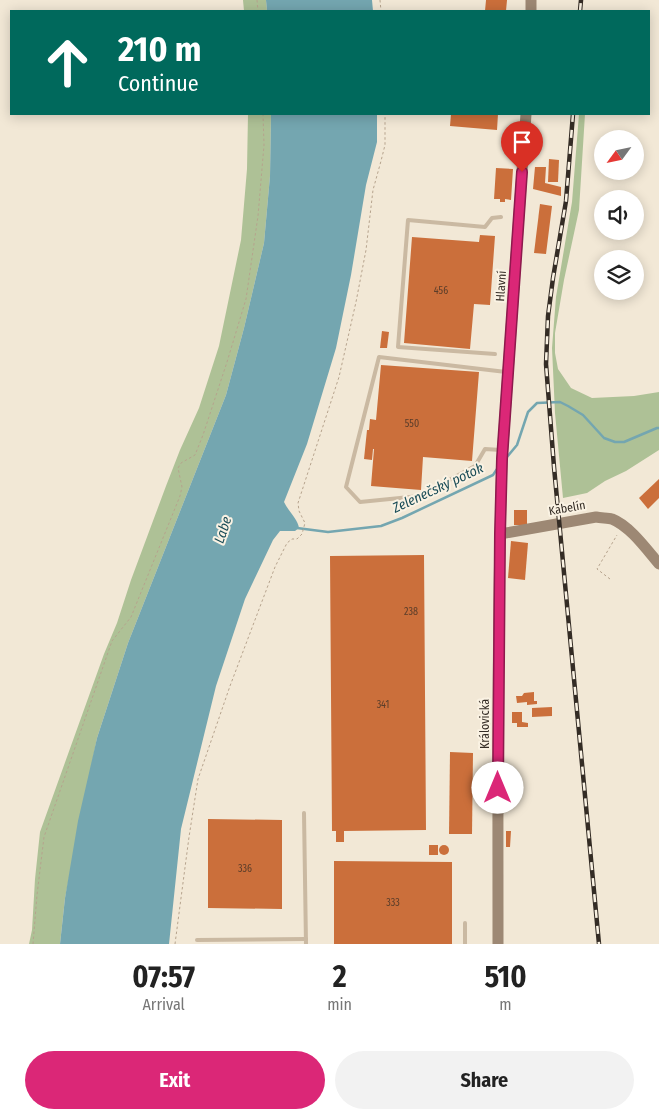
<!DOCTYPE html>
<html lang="en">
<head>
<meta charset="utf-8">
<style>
	body { margin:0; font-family:"Fira Sans Condensed",sans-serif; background:#f2f2f2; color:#222; height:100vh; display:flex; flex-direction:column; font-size:19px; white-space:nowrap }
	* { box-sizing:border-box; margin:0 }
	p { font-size:16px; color:#767676 }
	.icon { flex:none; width:28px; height:28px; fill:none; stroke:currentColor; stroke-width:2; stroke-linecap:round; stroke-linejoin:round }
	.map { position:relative; height:944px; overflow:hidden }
	.drawer { display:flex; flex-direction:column; background:#fff; flex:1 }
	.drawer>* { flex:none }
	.top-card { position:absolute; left:10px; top:10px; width:640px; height:105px; border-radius:0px; box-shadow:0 2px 12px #0003; background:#00695c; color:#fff; overflow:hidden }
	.needle { width:32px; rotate:237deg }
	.buttons { position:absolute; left:594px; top:130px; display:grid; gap:10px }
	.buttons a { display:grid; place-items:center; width:50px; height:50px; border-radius:50%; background:#fff; box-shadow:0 2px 12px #0003; font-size:25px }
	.pin { position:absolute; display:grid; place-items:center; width:42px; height:42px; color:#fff; margin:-51px -21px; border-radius:50% 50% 50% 0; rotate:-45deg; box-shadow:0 0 5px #0007 }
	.pin .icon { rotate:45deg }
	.me { position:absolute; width:55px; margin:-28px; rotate:0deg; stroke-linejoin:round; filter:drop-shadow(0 0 4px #0008) }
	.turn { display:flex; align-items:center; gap:18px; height:105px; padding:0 25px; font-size:22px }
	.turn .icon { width:65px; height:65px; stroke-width:2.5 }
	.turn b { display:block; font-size:35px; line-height:42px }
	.eta { display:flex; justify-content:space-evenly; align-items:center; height:85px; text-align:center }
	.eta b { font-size:30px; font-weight:700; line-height:35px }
	.cta { display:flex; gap:10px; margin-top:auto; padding:10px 25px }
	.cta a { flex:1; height:58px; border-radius:30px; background:#db2777; color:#fff; font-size:20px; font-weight:700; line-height:58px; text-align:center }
	.cta a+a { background:#f2f2f2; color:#222 }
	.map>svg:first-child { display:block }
	.green { fill:#aec196 }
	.water { fill:#74a6b0 }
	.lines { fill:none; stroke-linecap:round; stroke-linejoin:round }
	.stream { stroke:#74a6b0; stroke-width:2.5 }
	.building { fill:#cb6f3b }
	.path { stroke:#b6a38d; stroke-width:1; stroke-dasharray:2.5 2.5; stroke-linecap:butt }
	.lane { stroke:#cab9a2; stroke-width:4 }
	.secondary { stroke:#9d8874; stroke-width:11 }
	.rail-casing { stroke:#342c25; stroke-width:4.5 }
	.rail { stroke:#faf2e3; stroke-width:2.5; stroke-dasharray:8; stroke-linecap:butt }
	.route-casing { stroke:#8e194d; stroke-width:12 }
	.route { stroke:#db2777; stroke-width:9 }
	.labels { text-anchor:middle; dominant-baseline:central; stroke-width:4; stroke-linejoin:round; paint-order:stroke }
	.number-label { font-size:10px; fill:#5a3d2a }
	.street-label { font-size:12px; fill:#342c25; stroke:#faf2e3 }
	.water-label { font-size:14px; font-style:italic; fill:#194c57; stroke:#faf2e3 }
</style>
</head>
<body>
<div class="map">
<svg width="659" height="944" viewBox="0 0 659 944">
	<rect width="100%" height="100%" fill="#f2e8d6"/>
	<g class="green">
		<path d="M243,0H266L267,11H244Z"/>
		<path d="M248,114H271L270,176L264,243L244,328L226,395L128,643L97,738L65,898L60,944H29L32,930L35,879L40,832L104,654L117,623L131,580L166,486L180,450L199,408L219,346L241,240L247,169Z"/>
		<path d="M579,114H585L579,210L564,280L555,333V353L558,369L571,388L592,398L634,396L659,392V450L626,471L605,481L587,493L563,498L555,413L552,348L556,297L572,202Z"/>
	</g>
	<g class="water">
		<path d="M266,0H372L373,11H267Z"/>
		<path d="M271,114H377V142L366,185L351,275L336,348L307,444L284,502C288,511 298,519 299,528L295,531H280L273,540L245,599L216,686L181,829L169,944H60L65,898L78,821L97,738L128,643L226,395L244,328L264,243L270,176Z"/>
	</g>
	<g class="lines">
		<g class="stream">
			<path d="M507,457L517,445L528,412L537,403L560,402L568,406L583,415L604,438L615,442H624L657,428H659"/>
			<path d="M297,528L328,532L381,526L402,518L493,475L497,469"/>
		</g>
	</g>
	<g class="building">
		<path d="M486,0H507L506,11H485Z"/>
		<path d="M451,114H498L497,130L450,126Z"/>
		<path d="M549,159L559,160L558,182H548Z"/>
		<path d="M535,167H546L545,183L561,187V196L533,189Z"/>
		<path d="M496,168L513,169L511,200L505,199V202H500V199H494Z"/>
		<path d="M540,204L552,206L546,254L534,253Z"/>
		<path d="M480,235L495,236L490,305L474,304L470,349L404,343L412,237L479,242Z"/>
		<path d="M382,331L389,332L387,348H380Z"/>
		<path d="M381,365L479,372L472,461L423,457L421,490L371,486L374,449H373L372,460L364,459L367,430H369L370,419L376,420Z"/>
		<path d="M659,479V498L648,509L639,498Z"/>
		<rect x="514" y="510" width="13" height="15"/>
		<path d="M511,541L528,543L525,580L508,578Z"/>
		<path d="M424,555L426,830L344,831V842H336V831H332L330,556Z"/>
		<path d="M534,692V701H537V704L527,705V702L517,703L516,696H522L524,693Z"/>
		<path d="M552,707V716L532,717V708Z"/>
		<path d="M512,712H522V722L528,723V727H517V723H512Z"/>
		<path d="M450,752L473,753L472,834H449Z"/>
		<path d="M208,819L282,820V909L208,908Z"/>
		<path d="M506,831H511L510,847H506Z"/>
		<rect x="429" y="845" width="9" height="10"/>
		<circle cx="444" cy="850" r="5"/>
		<path d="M334,861L452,862V944H334Z"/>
	</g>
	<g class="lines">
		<g class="path">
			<path d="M257,0L258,11"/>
			<path d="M380,0L381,11"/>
			<path d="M610,579L597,569L617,535"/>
			<path d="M33,944L37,895L44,837L112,641L131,617L180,496L182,487L178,468L181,463L195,455L203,435L227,362L246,299L258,216L264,145L263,114"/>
			<path d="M175,944L189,837L198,779L230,686L275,567L287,543L292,539H297L302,534L305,523L299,511L298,503L339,377L356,302L366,250L373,190L381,161L385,145V114"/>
		</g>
		<g class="lane">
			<path d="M495,354L398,347L408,220L485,227L492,218L501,217"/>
			<path d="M501,450L485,449L475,466L420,496L360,502L346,487L379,357L506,372"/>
			<path d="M304,813L306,944"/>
			<path d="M465,923V944"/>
			<path d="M197,940L306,939"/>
		</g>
		<g class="secondary">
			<path d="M531,0V11"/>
			<path d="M500,534L596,517C601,518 608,518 612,519C630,526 647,550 659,564"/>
			<path d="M498,944C498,782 497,621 502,459L526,114"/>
		</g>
		<g class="rail-casing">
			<g id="rail">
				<path d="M580,11L581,0"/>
				<path d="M573,114L566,201L553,278L548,316L546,364L554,467L599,944"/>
			</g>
		</g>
		<use href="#rail" class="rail"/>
	</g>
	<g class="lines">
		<g class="route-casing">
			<path id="route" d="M498,788L500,534L502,459L522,172"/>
		</g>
		<use href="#route" class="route"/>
	</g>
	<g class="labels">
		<g class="number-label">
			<text x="441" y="291">456</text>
			<text x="412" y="424">550</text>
			<text x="411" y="612">238</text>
			<text x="383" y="705">341</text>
			<text x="245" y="869">336</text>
			<text x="393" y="903">333</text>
		</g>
		<g class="street-label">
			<text transform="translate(501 286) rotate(-86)">Hlavní</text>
			<text transform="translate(567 508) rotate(-10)">Kabelín</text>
			<text transform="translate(485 724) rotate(-90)">Královická</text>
		</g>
		<g class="water-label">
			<text transform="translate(438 488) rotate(-25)">Zelenečský potok</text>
			<text transform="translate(223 530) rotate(-72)">Labe</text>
		</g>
	</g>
</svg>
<div class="buttons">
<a><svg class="needle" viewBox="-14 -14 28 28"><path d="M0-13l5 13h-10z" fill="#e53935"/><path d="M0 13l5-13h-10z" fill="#767676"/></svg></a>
<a><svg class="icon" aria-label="sound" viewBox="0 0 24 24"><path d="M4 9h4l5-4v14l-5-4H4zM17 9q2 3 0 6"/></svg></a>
<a><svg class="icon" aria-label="layers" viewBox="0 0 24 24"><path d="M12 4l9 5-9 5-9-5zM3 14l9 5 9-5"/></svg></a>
</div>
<div class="pin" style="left:522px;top:172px;background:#d93025"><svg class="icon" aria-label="arrive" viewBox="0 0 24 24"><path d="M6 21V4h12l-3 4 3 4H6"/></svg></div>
<svg class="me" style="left:498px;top:788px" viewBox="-20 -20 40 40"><circle r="19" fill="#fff"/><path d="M0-13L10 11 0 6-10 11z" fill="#db2777"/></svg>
<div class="top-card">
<div class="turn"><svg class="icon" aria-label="ahead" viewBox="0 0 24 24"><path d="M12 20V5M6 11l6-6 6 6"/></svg><div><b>210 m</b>Continue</div></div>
</div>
</div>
<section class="drawer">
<div class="eta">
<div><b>07:57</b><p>Arrival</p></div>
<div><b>2</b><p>min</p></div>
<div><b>510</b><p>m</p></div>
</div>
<div class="cta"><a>Exit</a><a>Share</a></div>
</section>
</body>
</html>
